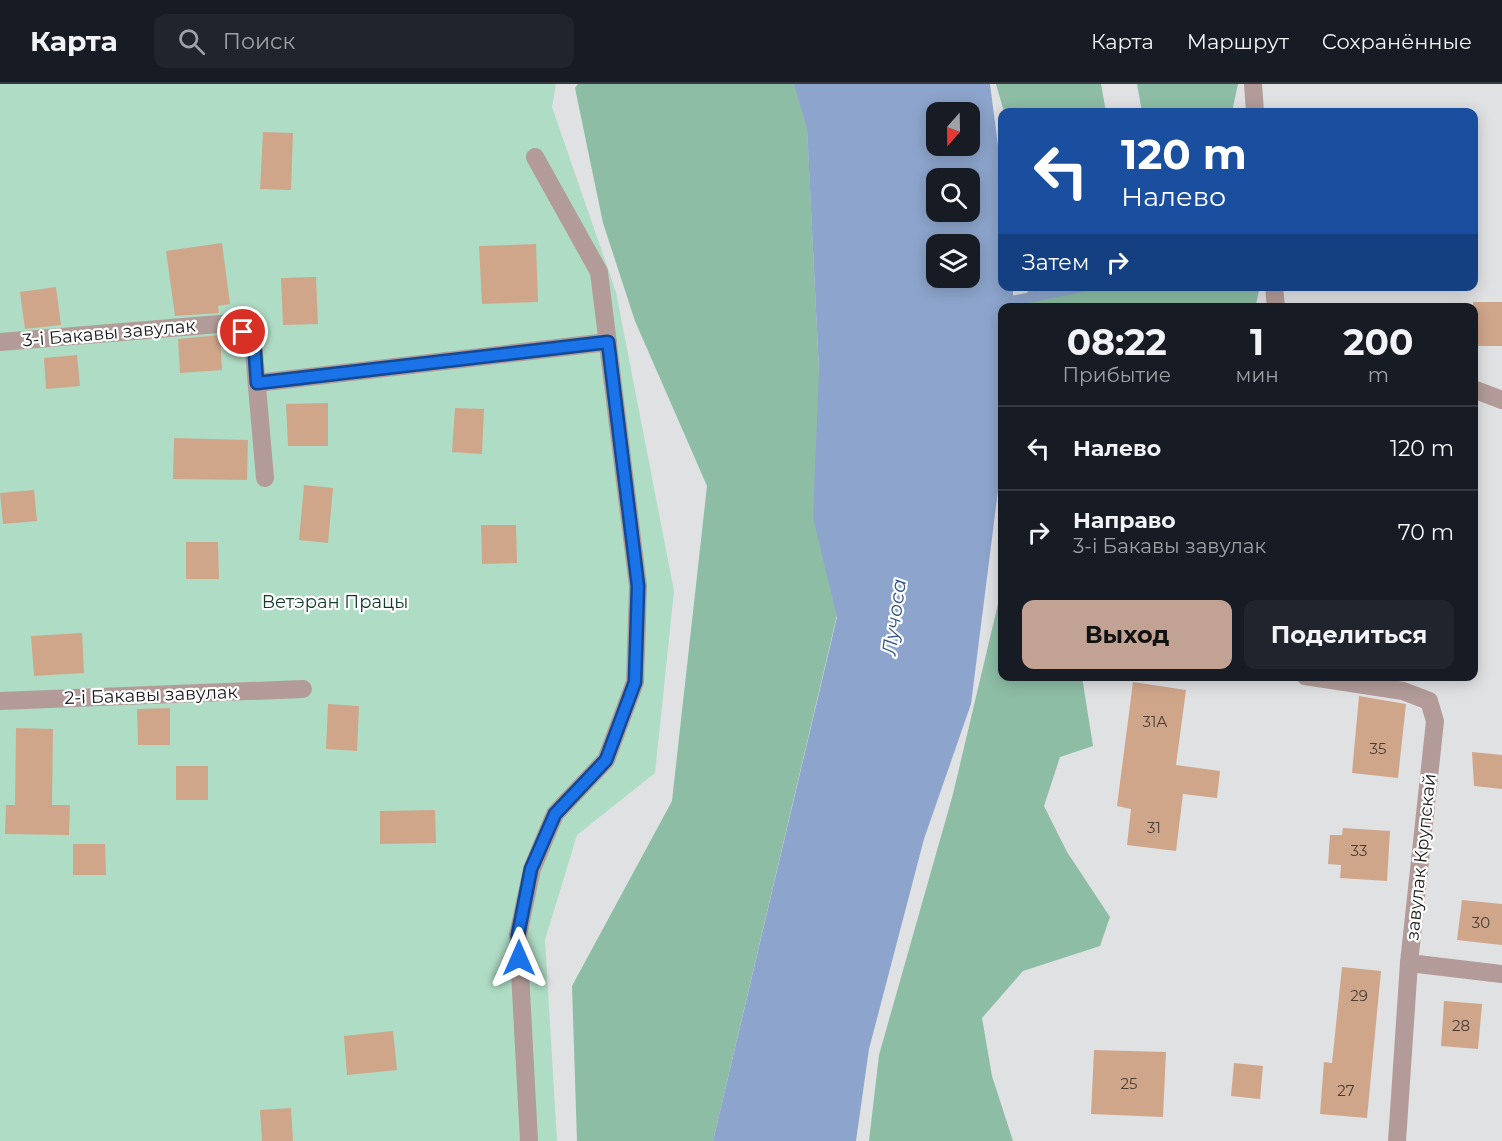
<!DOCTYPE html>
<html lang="ru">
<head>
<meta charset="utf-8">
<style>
	body { margin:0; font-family:Montserrat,sans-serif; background:#20242c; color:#f1f3f6; height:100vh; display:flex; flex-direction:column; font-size:22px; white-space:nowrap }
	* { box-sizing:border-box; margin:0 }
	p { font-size:20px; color:#9ea1a6 }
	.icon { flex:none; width:33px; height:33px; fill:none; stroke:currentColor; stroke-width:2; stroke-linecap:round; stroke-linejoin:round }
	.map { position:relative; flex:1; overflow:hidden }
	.details { position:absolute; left:998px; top:219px; width:480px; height:378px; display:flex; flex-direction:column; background:#171b24; border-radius:12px; box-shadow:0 3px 15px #0003 }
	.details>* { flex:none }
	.hud { position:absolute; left:998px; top:24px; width:480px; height:183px; border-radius:12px; box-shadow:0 3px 15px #0003; background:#1a4fa0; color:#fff; overflow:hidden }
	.needle { width:39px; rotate:200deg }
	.buttons { position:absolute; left:926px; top:18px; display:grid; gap:12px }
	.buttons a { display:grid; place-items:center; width:54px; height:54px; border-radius:12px; background:#171b24; box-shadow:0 3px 15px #0003; font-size:30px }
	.pin { position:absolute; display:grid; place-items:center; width:51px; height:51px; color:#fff; margin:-26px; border:3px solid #fff; border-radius:50%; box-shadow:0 2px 6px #0007 }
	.me { position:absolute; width:66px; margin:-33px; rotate:0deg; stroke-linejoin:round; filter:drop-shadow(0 0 4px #0008) }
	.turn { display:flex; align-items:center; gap:21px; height:126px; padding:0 24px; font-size:27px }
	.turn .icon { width:78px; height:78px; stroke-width:2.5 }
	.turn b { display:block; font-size:42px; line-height:51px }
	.then { display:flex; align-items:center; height:57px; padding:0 24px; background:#0003; gap:12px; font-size:22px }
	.eta { display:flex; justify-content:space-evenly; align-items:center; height:102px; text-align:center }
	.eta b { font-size:36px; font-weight:700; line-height:42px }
	.cta { display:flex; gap:12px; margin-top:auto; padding:12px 24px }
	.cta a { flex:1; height:69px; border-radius:12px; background:#c1a293; color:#111; font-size:24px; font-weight:700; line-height:69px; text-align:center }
	.cta a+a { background:#20242c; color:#f1f3f6 }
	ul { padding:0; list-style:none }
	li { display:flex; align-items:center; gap:18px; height:84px; padding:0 24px; border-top:2px solid #363941 }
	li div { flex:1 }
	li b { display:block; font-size:22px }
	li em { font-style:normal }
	header { display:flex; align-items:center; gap:36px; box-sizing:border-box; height:84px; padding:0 30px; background:#171b24; border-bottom:2px solid #363941 }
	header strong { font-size:28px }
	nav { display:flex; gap:33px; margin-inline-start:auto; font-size:21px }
	.search { width:420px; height:54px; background:#20242c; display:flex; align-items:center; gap:15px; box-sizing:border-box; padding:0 21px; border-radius:12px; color:#9ea1a6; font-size:22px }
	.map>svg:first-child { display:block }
	.green { fill:#afdcc5 }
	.forest { fill:#8dbda5 }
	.water { fill:#8da5cc; fill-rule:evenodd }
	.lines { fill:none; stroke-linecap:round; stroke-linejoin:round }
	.stream { stroke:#8da5cc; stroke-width:10 }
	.building { fill:#d0a68b }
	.lane { stroke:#b29b98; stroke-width:18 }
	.street { stroke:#b29b98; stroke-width:18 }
	.route-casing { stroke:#114b97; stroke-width:15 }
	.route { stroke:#1a73e8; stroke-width:10 }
	.labels { text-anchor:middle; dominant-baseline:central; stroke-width:4.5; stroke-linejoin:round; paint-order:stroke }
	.number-label { font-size:15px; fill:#483d37 }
	.street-label { font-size:18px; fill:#1a1a1b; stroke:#fff }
	.park-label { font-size:18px; fill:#123b2a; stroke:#fff }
	.water-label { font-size:20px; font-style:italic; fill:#37578a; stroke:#fff }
</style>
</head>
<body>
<header>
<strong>Карта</strong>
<div class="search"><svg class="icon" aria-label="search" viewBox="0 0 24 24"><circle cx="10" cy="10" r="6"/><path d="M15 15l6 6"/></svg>Поиск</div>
<nav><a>Карта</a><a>Маршрут</a><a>Сохранённые</a></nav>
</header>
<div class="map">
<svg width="1502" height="1057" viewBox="0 0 1502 1057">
	<rect width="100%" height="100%" fill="#e0e1e3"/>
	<path class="green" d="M0,0H556L552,23L616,208L674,507L655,689L577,751L545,856L557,1057H0Z"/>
	<g class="forest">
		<path d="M578,0H795L807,41L819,287L837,531L713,1057H577L572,902L672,717L707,402L635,237L603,139L575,4Z"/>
		<path d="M996,0H1101L1106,28H1004Z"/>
		<path d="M1137,0H1238L1232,28H1142Z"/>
		<path d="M1027,203V202L1260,203L1255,224L1029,223Z"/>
		<path d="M1002,503V592L1082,593L1093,662L1060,673L1044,722L1067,768L1110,833L1100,862L1023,887L982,934L992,992L1013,1057H869L879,971L953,710Z"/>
	</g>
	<path class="water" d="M794,0H990L1002,93V202L1013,203V223L1002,224V375L971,620L924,755L869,965L856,1057H713L837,533L813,433L819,287L807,44ZM936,28H969V62H936ZM936,94H969V128H936ZM936,160H969V194H936Z"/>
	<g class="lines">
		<path class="stream" d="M1001,219L1087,202"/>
	</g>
	<g class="building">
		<path d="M263,48L293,49L291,106L260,105Z"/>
		<path d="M222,159L230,220L218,222L219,229L175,232L166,167Z"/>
		<path d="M536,160L538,218L482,220L479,162Z"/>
		<path d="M316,193L318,240L283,241L281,194Z"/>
		<path d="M56,203L61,241L25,245L20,208Z"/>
		<rect x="1473" y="218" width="29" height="44"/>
		<path d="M220,251L222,286L180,289L178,255Z"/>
		<path d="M77,271L80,302L46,305L44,274Z"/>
		<path d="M328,319V362H288L286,320Z"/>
		<path d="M455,324L484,325L482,370L452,368Z"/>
		<path d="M174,354L248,356L247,396L173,395Z"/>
		<path d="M304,401L333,404L328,459L299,456Z"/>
		<path d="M34,406L37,437L3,440L0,409Z"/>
		<path d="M481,441H516L517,479L482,480Z"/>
		<path d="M186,458H218L219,495H186Z"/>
		<path d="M82,549L84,589L34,592L31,552Z"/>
		<path d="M1133,598L1186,606L1176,681L1220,687L1217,714L1183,710L1176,767L1127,761L1131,725L1117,722Z"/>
		<path d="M1359,612L1406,620L1398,694L1352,689Z"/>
		<path d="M328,620L359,622L357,667L326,665Z"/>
		<path d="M170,624V661H138L137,625Z"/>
		<path d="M16,644L53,645L52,721H70L69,751L5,750L6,721H15Z"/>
		<path d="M1472,668L1502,671V705L1474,702Z"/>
		<rect x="176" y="682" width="32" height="34"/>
		<path d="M435,726L436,759L380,760V727Z"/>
		<path d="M1343,744L1390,747L1387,797L1340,794L1341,781L1328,780L1330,751H1342Z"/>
		<path d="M73,760H105L106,791H73Z"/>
		<path d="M1462,816L1502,820V861L1457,856Z"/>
		<path d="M1342,883L1381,887L1367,1034L1320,1030L1324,978L1332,979Z"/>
		<path d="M1444,917L1482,920L1478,965L1441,962Z"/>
		<path d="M393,947L397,986L347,991L344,952Z"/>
		<path d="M1094,966L1166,968L1163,1033L1091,1030Z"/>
		<path d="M1234,979L1263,982L1260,1015L1231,1012Z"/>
		<path d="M291,1024L293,1057H262L260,1026Z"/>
	</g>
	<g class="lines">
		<g class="lane">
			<path d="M0,258L232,239L253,257L265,394"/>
			<path d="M257,299L608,258"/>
			<path d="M0,617L303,605"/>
		</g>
		<g class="street">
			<path d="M1253,0L1255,28"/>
			<path d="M1274,202L1276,224"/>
			<path d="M1473,305L1502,316"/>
			<path d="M1305,592L1403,607L1429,617L1435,637L1409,879L1397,1057"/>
			<path d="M1409,879L1502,890"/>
			<path d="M529,1057L518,851L532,785L555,730L606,676L635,598L638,502L599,188L535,73"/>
		</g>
	</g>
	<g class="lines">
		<g class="route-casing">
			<path id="route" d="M243,248L254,257L257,299L608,258L638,502L635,598L606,676L555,730L531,785L518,851L519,874"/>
		</g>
		<use href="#route" class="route"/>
	</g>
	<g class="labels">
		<g class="number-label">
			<text x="1155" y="637">31А</text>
			<text x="1378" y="664">35</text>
			<text x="1154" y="743">31</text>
			<text x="1359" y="766">33</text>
			<text x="1481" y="838">30</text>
			<text x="1359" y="911">29</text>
			<text x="1461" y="941">28</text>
			<text x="1129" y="999">25</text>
			<text x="1346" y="1006">27</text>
		</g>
		<g class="street-label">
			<text transform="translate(109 249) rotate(-5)">3-і Бакавы завулак</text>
			<text transform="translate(151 611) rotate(-2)">2-і Бакавы завулак</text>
			<text transform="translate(1421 773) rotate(-84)">завулак Крупскай</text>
		</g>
		<g class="park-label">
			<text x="335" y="518">Ветэран Працы</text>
		</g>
		<g class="water-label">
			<text transform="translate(894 533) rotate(-82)">Лучоса</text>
		</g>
	</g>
</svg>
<div class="buttons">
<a><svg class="needle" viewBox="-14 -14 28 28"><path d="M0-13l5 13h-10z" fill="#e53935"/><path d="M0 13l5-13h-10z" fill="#9ea1a6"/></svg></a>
<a><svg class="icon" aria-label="search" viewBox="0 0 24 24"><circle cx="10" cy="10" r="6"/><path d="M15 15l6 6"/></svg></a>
<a><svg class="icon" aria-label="layers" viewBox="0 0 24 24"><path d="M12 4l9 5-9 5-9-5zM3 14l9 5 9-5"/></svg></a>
</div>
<div class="pin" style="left:243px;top:248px;background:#d93025"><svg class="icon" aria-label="arrive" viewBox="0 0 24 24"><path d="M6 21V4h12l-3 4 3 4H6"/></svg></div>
<svg class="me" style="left:519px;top:874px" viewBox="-20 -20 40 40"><path d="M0-17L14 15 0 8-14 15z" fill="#1a73e8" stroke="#fff" stroke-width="4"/></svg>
<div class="hud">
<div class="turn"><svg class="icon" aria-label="left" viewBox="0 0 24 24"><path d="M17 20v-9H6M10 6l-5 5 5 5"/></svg><div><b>120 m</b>Налево</div></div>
<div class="then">Затем<svg class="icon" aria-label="right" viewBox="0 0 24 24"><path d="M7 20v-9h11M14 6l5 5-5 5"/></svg></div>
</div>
<section class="details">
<div class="eta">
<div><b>08:22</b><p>Прибытие</p></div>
<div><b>1</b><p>мин</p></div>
<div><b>200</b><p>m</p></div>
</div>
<ul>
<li><svg class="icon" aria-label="left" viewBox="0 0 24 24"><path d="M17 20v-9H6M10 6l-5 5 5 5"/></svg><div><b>Налево</b></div><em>120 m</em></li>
<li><svg class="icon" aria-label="right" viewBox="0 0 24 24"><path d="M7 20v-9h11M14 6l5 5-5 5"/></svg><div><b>Направо</b><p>3-і Бакавы завулак</p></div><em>70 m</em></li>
</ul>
<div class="cta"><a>Выход</a><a>Поделиться</a></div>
</section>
</div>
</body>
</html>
